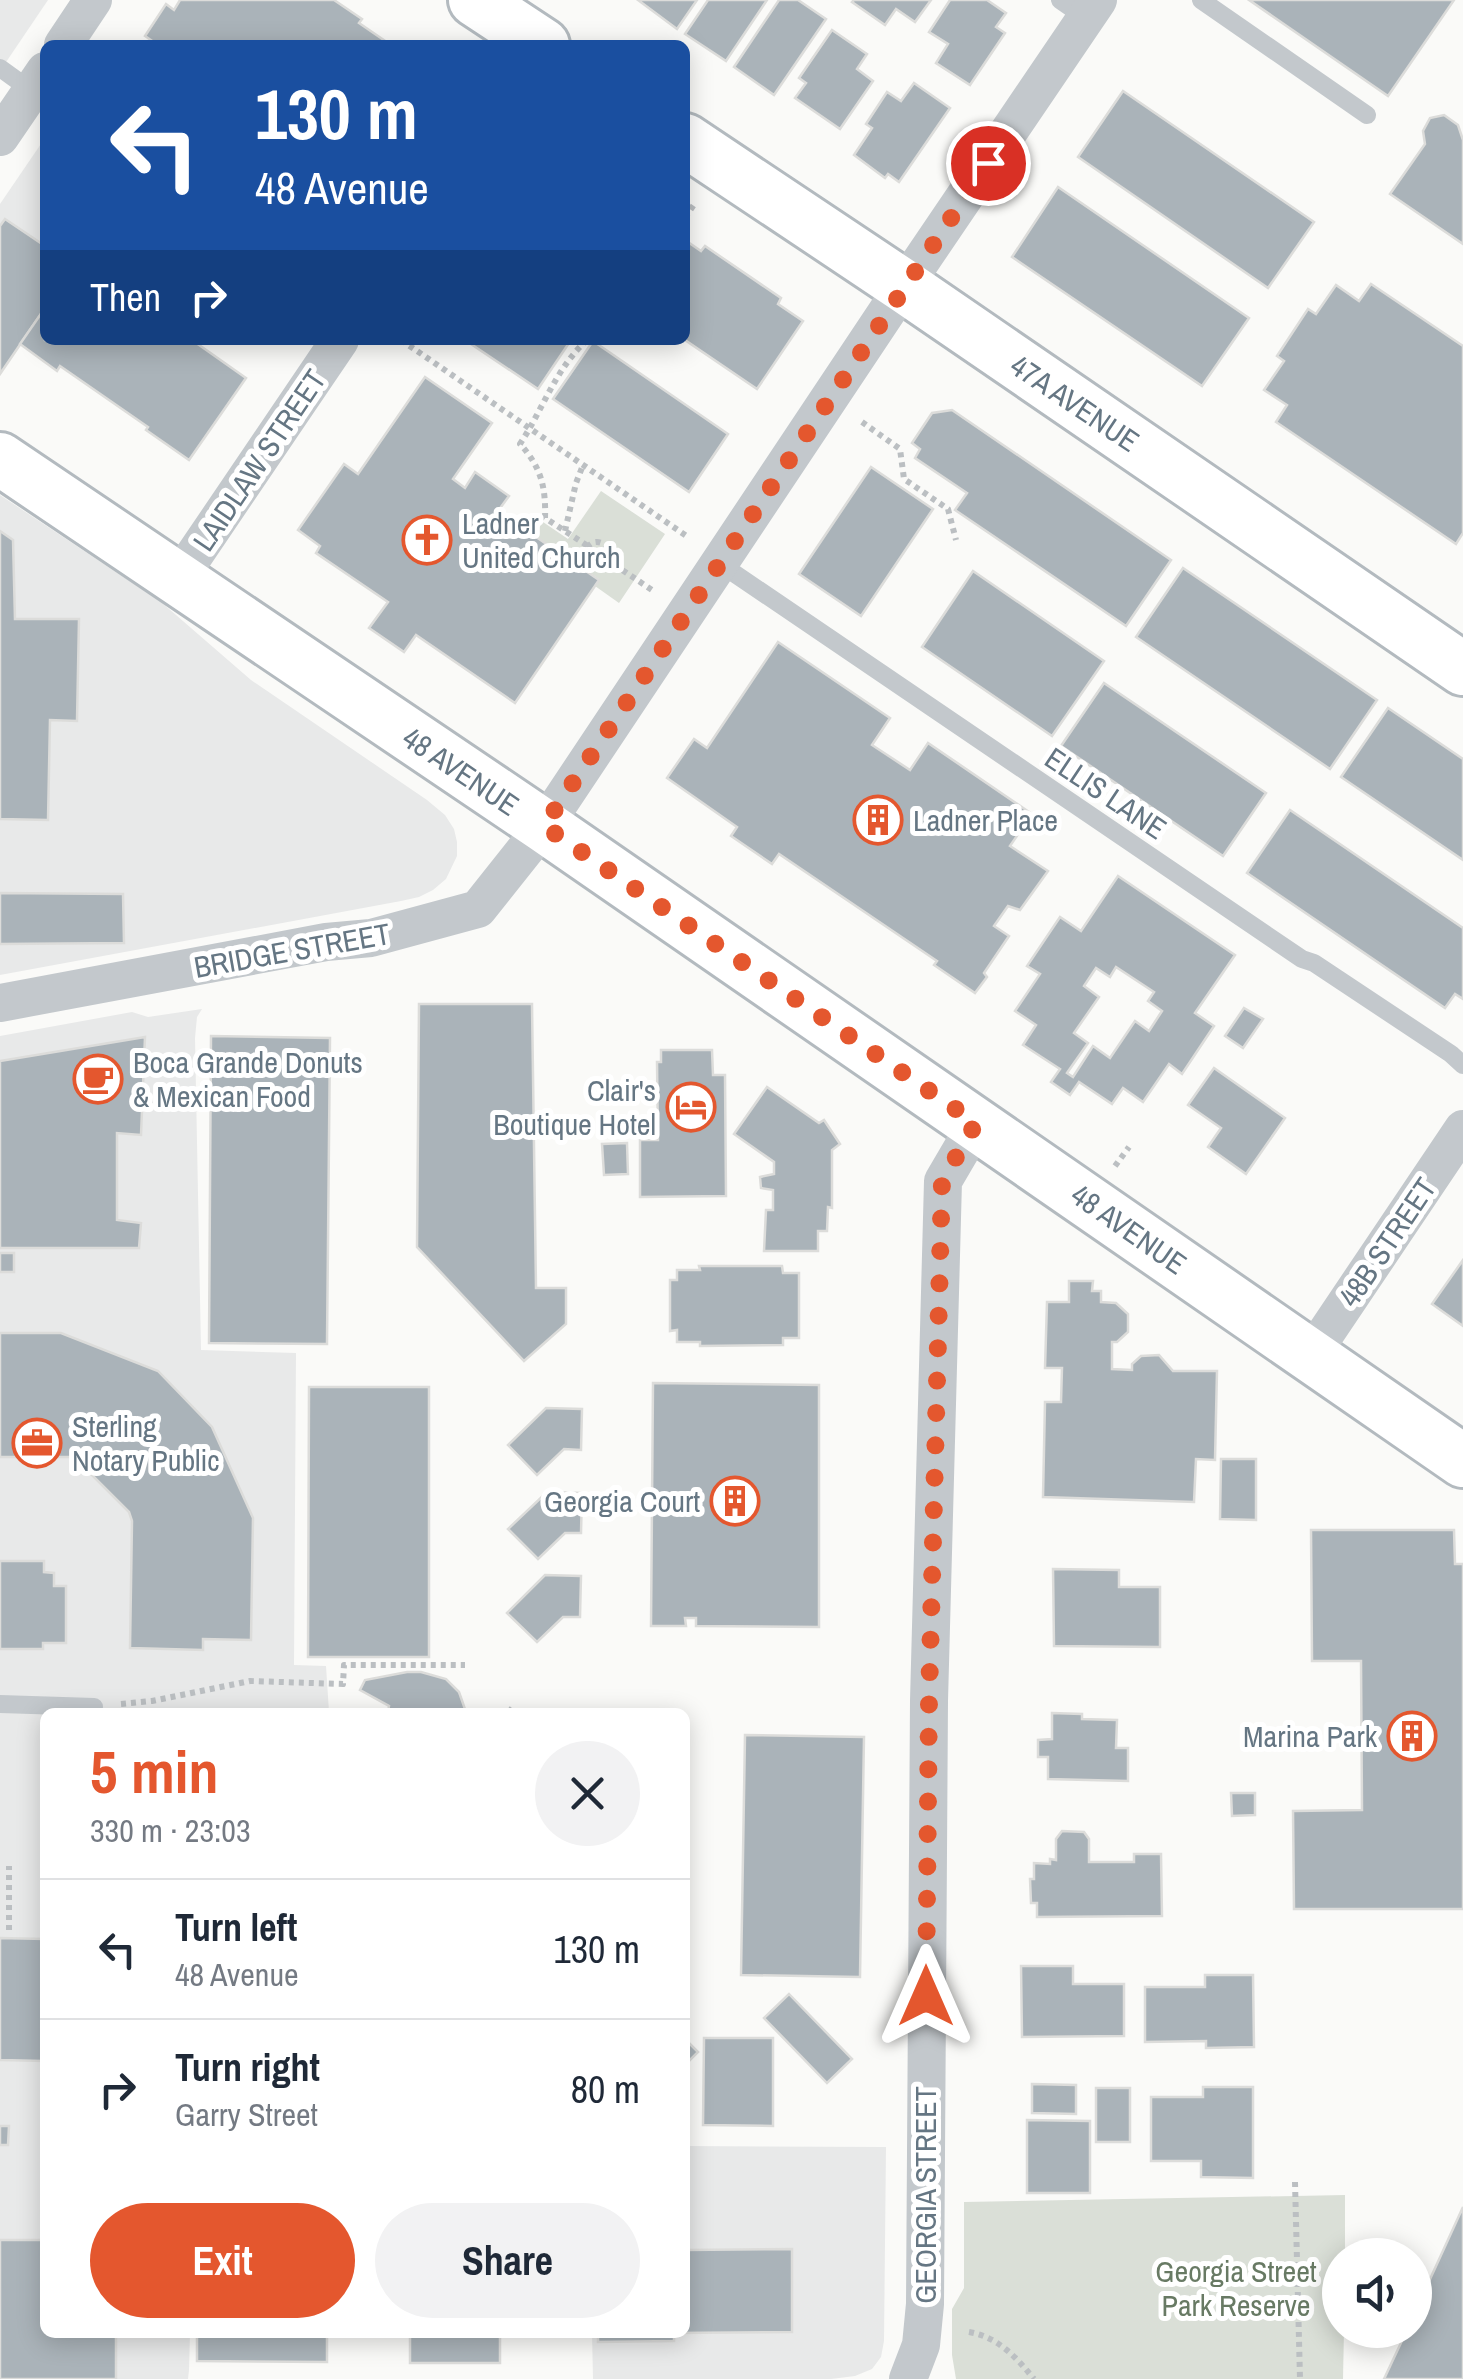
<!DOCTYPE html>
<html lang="en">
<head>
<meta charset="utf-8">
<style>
	body { margin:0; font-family:"Archivo Narrow",sans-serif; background:#f2f2f3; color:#1f2937; height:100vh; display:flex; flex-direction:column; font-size:38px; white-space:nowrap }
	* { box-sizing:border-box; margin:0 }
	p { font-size:32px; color:#747a83 }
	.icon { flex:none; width:55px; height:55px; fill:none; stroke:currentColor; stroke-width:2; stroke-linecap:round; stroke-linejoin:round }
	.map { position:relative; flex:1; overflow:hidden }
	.side { position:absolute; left:40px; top:1708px; width:650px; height:630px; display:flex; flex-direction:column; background:#fff; border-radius:15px; box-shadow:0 5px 25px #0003 }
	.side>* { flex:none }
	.hud { position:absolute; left:40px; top:40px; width:650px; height:305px; border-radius:15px; box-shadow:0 5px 25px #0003; background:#1a4fa0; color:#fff; overflow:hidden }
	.buttons { position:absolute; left:1322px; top:2238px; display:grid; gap:20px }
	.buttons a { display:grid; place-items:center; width:110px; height:110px; border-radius:50%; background:#fff; box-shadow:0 5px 25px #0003; font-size:50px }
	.pin { position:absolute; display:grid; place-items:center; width:85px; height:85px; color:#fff; margin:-42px; border:5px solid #fff; border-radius:50%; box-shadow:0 2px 10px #0007 }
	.me { position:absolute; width:110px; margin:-55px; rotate:0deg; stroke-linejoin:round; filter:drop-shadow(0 0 8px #0008) }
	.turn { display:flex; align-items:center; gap:35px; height:210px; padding:0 50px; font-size:45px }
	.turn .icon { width:130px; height:130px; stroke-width:2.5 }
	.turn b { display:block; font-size:70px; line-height:85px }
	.then { display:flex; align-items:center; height:95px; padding:0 50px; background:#0003; gap:20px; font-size:38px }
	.round { display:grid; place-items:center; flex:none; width:105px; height:105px; border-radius:52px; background:#f2f2f3 }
	.head { display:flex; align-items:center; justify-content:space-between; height:170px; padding:0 50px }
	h1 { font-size:60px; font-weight:800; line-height:75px; color:#e4572e }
	.cta { display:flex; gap:20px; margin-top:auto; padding:20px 50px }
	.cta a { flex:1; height:115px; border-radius:60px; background:#e4572e; color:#fff; font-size:40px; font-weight:800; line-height:115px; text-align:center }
	.cta a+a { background:#f2f2f3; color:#1f2937 }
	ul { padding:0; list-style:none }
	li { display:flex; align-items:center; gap:30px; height:140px; padding:0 50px; border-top:2px solid #e0e1e3 }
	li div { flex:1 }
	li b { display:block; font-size:38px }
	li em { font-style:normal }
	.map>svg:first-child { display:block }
	.built { fill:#e8e9e9 }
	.green { fill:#dadfd7 }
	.building { fill:#aab3b9; stroke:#dcdcda; stroke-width:2.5; fill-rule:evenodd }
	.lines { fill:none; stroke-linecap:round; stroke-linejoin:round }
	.secondary-casing { stroke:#b3babf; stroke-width:58 }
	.path { stroke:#bbbfc2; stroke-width:6; stroke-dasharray:5 5; stroke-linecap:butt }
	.lane { stroke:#c3c8cc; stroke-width:18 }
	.street { stroke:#c3c8cc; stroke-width:38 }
	.secondary { stroke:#fff; stroke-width:52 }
	.route { stroke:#e4572e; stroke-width:18; stroke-dasharray:0 32.4 }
	.labels { text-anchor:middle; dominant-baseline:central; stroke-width:10; stroke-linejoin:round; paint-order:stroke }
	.street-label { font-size:30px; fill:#657683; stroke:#fff }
	.poi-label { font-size:30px; fill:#657683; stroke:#fff; text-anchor:start }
	.park-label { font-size:30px; fill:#687a64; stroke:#fff }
</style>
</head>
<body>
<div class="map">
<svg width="1463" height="2379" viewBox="0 0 1463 2379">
	<rect width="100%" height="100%" fill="#fafaf8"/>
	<g class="built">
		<path d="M0,0H48L0,71Z"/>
		<path d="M45,138V308L0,374V204Z"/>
		<path d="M0,495L161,602L251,680L427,800L445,815L454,829L457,842V856L446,879L433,890L419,897L401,901L0,975Z"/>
		<path d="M202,1009L197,1017L195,1038L201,1350L296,1353L294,1665L326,1666L329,1712H45V2332L190,2333L189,2370L188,2379H0V1036L132,1012L148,1017Z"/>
		<path d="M685,2146L886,2147L884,2341L881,2357L872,2369L855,2376L831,2379H593L592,2333L685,2332Z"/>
	</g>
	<g class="green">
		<path d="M601,491L665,534L619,603L595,586L599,579L534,535L543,522L568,539Z"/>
		<path d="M1345,2195V2255H1340V2330H1344L1343,2379H956L952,2355V2309L964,2288V2202Z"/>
	</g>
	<g class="building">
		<path d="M180,0H334L362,19L359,23L391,45H158L145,36L166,4L174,10Z"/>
		<path d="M638,0H697L677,29Z"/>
		<path d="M708,0H767L726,61L685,34Z"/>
		<path d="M779,0H798L826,19L774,95L734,67Z"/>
		<path d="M854,0H931L915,22L896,9L885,25L852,2Z"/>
		<path d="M950,0H987L1006,13L996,27L1005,33L970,85L936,63L948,44L929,32Z"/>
		<path d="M1249,0H1454L1388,96Z"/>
		<path d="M832,30L867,54L857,69L873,81L840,129L795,98L806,83L799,78Z"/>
		<path d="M914,83L950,108L899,182L888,174L885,178L854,155L872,128L866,124L887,92L901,101Z"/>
		<path d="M1123,91L1314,222L1268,288L1078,157Z"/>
		<path d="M1444,115L1458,125L1463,140V244L1390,194L1425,144L1423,131L1430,118Z"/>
		<path d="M1058,187L1249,318L1202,386L1012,257Z"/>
		<path d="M5,219L45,246V308L0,374V226Z"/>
		<path d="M685,240L701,251L705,246L781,298L778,304L803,321L757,389L685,340Z"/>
		<path d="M1371,284L1463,346V533L1456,544L1276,422L1287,405L1264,390L1284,361L1277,356L1308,309L1316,314L1336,285L1359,301Z"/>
		<path d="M45,308V340H192L246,378L189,460L146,430L148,427L60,366L57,371L20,344Z"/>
		<path d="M465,340H571L538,389Z"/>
		<path d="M593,341L728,434L689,492L553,399Z"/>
		<path d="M425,377L492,423L453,479L465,488L475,472L509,496L498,511L599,580L515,703L416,635L404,652L369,628L388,602L316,553L320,546L298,530L344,464L358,474Z"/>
		<path d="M952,410L1171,560L1126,626L955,510L967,493L915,458L920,449L912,443L932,413Z"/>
		<path d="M871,467L933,509L861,616L799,574Z"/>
		<path d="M0,531L13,540L15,619H79L77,721L50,720L48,820L0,819Z"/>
		<path d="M1183,568L1377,700L1330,769L1136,637Z"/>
		<path d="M973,571L1104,661L1052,736L922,647Z"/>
		<path d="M778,642L890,718L872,745L910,770L928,743L1032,814L1010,846L1048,871L1020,910L1008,906L994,926L1009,936L984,973L987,977L975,993L934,965L937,961L779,854L772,864L731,836L737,827L667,778L694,739L707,748Z"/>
		<path d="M1104,683L1266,793L1223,856L1061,746Z"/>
		<path d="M1388,708L1463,759V860L1341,777Z"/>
		<path d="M1290,810L1463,928V999L1455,994L1445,1008L1247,873Z"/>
		<path d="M1118,876L1235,955L1195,1013L1214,1026L1182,1074L1169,1064L1143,1102L1123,1088L1112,1104L1079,1082L1070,1095L1051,1082L1060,1069L1023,1045L1036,1025L1015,1011L1040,974L1027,966L1060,917L1081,931ZM1116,967L1154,992L1148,1001L1162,1011L1149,1031L1135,1021L1110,1058L1093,1046L1073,1077L1067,1073L1088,1043L1074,1033L1099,997L1084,986L1096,968L1110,977Z"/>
		<path d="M0,893L123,894L124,943L0,944Z"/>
		<path d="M419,1004H532L536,1288H566V1324L524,1361L417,1247Z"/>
		<path d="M1244,1008L1263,1019L1243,1048L1225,1036Z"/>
		<path d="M211,1036L330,1038L327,1344L209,1343Z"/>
		<path d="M145,1037L141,1135L117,1133V1220L141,1223L139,1248H0V1061Z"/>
		<path d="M661,1050H712L713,1075H725L726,1196L640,1197V1140H658L657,1062H661Z"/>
		<path d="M1214,1068L1285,1118L1246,1174L1208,1147L1221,1128L1188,1105Z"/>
		<path d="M767,1087L819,1123L824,1120L840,1144L832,1150V1208L828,1207L827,1231H818V1251H764L766,1210H773V1190L761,1188L760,1177L774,1174V1162L734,1134Z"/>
		<path d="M627,1143L628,1174L604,1175L602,1144Z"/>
		<rect x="0" y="1253" width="14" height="19"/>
		<path d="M1463,1260V1326L1432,1304Z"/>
		<path d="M699,1266H782L783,1273H799V1338H783V1345L700,1346V1342H677V1330L670,1331V1280H677V1270H700Z"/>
		<path d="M1069,1281H1093L1092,1291H1101V1302L1116,1303L1128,1314V1332L1117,1342H1112V1369L1132,1370V1364L1141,1356L1159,1355L1173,1371H1217L1215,1460L1196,1459L1194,1502L1043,1497L1045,1402H1061L1062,1368H1045L1047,1302H1069Z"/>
		<path d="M0,1333H61L158,1371L212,1427L253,1518L251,1640L203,1639V1650L130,1648L132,1521L129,1512L78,1461L70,1457H0Z"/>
		<path d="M653,1383L819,1385V1627L696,1626V1618H685L686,1626H651Z"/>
		<path d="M309,1387H429V1657H308Z"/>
		<path d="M546,1408L582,1409L581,1450L564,1449L537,1475L508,1445Z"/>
		<path d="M1221,1459H1256V1520L1220,1519Z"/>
		<path d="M547,1492L582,1493L581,1533H565L538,1559L508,1529Z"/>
		<path d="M1311,1530H1454L1455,1564H1463V1909H1294L1293,1811L1362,1810L1361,1661H1312Z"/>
		<path d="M0,1561H44V1572L54,1573V1586H66V1643H43V1649H0Z"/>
		<path d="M1053,1569L1119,1570V1587H1160V1647L1054,1646Z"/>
		<path d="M545,1575L581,1576L580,1617H563L537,1642L507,1613Z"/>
		<path d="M407,1672H421L446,1679L459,1692L466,1712H388L389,1706L360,1690L365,1680Z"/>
		<path d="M1052,1713L1082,1714V1719L1117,1720L1116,1748H1128V1781L1048,1779V1757H1038V1740L1052,1739Z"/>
		<path d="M745,1735L864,1737L860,1977L741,1975Z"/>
		<path d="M1231,1793H1255V1815L1232,1816Z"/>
		<path d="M1062,1831L1084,1832L1089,1839V1862H1134V1854H1161L1162,1916L1037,1917V1903H1031L1030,1879H1034V1863L1050,1864V1859L1056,1860V1839Z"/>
		<path d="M0,1938L45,1939V2061L0,2060Z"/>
		<path d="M1021,1966H1073V1984H1124V2036L1022,2037Z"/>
		<path d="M1205,1975H1253L1254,2047L1206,2048V2041L1145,2042V1987H1205Z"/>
		<path d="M789,1994L852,2059L827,2083L764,2018Z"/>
		<path d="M704,2038H773V2126L703,2125Z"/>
		<path d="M685,2039L698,2052L685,2065Z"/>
		<path d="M1032,2084L1076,2085V2114L1032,2113Z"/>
		<path d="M1203,2087H1253V2178L1201,2177V2161H1151V2097H1203Z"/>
		<rect x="1096" y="2088" width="34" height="54"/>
		<path d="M1027,2120L1090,2121V2193H1027Z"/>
		<path d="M0,2126H9L8,2145H0Z"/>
		<path d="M1463,2207V2379H1384L1407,2330H1415V2312Z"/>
		<path d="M0,2240H45V2332H116V2379H0Z"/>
		<path d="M792,2249V2332L674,2333V2341L598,2342V2332H685V2250Z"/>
		<path d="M197,2332H327V2362L197,2361Z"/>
		<rect x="410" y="2332" width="90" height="31"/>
	</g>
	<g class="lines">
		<g class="secondary-casing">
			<g id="secondary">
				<path d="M475,0L543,45"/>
				<path d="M685,140L904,286L1463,669"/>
				<path d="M0,459L544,826L1463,1461"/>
			</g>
		</g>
		<g class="path">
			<path d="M685,218L695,203"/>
			<path d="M401,340L688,537"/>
			<path d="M587,340C556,368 543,409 520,444C541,467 546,487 545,518L588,546"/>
			<path d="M862,422L900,449L904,479L948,509L956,540"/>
			<path d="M565,531L576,483L583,465"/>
			<circle cx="597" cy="553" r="11"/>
			<path d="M606,559L655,592"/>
			<path d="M1115,1166L1129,1147"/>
			<path d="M121,1704L152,1701L250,1681L343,1684L344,1665H465"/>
			<path d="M509,1712L513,1707"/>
			<path d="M9,1930V1866"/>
			<path d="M1295,2182L1300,2379"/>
			<path d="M969,2332C998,2337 1016,2357 1034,2379"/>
		</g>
		<g class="lane">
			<path d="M1060,0L1086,18"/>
			<path d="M1201,0L1367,115"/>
			<path d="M0,68L36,94"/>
			<path d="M719,563L1302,959L1314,963L1451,1054L1463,1065"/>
			<path d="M0,1704L94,1707"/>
		</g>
		<g class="street">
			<path d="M63,45L93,0"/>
			<path d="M0,137L45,71"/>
			<path d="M178,579L340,340"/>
			<path d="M0,1003L326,942L371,938L478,909L544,826L904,286L1098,0"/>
			<path d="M1311,1355L1463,1129"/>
			<path d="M908,2379L921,2345L925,2304L929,1701L943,1181L977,1123"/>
		</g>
		<use href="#secondary" class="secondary"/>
	</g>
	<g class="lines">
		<path class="route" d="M926,1996L929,1701L942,1181L976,1123L544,826L988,163"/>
	</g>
	<defs>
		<g id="church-ring" transform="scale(2.5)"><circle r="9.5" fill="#fff" stroke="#e4572e" stroke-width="1.5"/><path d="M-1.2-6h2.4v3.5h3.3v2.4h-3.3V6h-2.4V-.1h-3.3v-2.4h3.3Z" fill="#e4572e"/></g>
		<g id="building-ring" transform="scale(2.5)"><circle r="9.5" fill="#fff" stroke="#e4572e" stroke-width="1.5"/><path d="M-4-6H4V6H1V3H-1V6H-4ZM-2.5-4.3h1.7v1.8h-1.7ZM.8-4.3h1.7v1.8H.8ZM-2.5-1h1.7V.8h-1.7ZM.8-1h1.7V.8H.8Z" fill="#e4572e"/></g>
		<g id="cafe-ring" transform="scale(2.5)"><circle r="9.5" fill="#fff" stroke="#e4572e" stroke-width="1.5"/><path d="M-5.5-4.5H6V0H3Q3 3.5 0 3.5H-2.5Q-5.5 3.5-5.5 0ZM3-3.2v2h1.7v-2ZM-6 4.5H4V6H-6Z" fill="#e4572e"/></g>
		<g id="hotel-ring" transform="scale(2.5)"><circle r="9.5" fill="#fff" stroke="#e4572e" stroke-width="1.5"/><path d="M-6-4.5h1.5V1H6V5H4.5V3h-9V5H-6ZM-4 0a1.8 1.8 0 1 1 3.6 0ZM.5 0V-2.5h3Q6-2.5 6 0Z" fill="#e4572e"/></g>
		<g id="office-ring" transform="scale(2.5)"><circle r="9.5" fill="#fff" stroke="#e4572e" stroke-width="1.5"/><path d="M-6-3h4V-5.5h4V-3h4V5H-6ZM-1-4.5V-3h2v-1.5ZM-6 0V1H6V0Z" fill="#e4572e"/></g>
	</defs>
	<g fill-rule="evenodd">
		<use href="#church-ring" x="427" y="540"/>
		<use href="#building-ring" x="878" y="820"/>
		<use href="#cafe-ring" x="98" y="1079"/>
		<use href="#hotel-ring" x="691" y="1107"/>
		<use href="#office-ring" x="37" y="1443"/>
		<use href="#building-ring" x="735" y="1501"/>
		<use href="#building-ring" x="1412" y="1736"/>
	</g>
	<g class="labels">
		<g class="street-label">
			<text transform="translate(1075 403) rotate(34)">47A AVENUE</text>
			<text transform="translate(259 460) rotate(-56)">LAIDLAW STREET</text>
			<text transform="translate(461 771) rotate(34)">48 AVENUE</text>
			<text transform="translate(1106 793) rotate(34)">ELLIS LANE</text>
			<text transform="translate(292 950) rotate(-10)">BRIDGE STREET</text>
			<text transform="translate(1129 1229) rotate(35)">48 AVENUE</text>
			<text transform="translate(1387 1242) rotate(-56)">48B STREET</text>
			<text transform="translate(925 2195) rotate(-90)">GEORGIA STREET</text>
		</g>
		<g class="poi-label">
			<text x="462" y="523">Ladner<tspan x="462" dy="34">United Church</tspan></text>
			<text x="913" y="820">Ladner Place</text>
			<text x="133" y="1062">Boca Grande Donuts<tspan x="133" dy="34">&amp; Mexican Food</tspan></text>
			<text x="656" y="1090" text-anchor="end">Clair's<tspan x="656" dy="34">Boutique Hotel</tspan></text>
			<text x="72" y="1426">Sterling<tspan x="72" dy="34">Notary Public</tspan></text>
			<text x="700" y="1501" text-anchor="end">Georgia Court</text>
			<text x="1377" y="1736" text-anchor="end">Marina Park</text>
		</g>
		<g class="park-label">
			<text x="1236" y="2271">Georgia Street<tspan x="1236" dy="34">Park Reserve</tspan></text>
		</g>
	</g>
</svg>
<div class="buttons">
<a><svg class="icon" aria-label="sound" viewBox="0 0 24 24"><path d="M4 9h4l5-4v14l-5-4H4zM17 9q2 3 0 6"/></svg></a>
</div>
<div class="pin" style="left:988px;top:163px;background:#d93025"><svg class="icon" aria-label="arrive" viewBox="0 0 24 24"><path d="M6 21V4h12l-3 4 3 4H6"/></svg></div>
<svg class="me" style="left:926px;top:1996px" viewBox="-20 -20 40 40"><path d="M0-17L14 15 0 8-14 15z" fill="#e4572e" stroke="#fff" stroke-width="4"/></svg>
<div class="hud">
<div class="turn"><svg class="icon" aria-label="left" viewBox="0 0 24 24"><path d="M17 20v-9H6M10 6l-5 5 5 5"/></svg><div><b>130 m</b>48 Avenue</div></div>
<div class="then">Then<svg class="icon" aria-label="right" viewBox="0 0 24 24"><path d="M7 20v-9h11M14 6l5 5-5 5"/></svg></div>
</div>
<section class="side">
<div class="head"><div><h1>5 min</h1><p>330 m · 23:03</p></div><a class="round"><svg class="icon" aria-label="close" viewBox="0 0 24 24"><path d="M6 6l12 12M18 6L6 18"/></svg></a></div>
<ul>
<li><svg class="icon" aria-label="left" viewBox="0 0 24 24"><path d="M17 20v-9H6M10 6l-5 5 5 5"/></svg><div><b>Turn left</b><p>48 Avenue</p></div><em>130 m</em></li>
<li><svg class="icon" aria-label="right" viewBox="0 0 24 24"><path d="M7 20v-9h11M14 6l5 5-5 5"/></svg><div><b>Turn right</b><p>Garry Street</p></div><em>80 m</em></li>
</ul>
<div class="cta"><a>Exit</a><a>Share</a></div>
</section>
</div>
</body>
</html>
